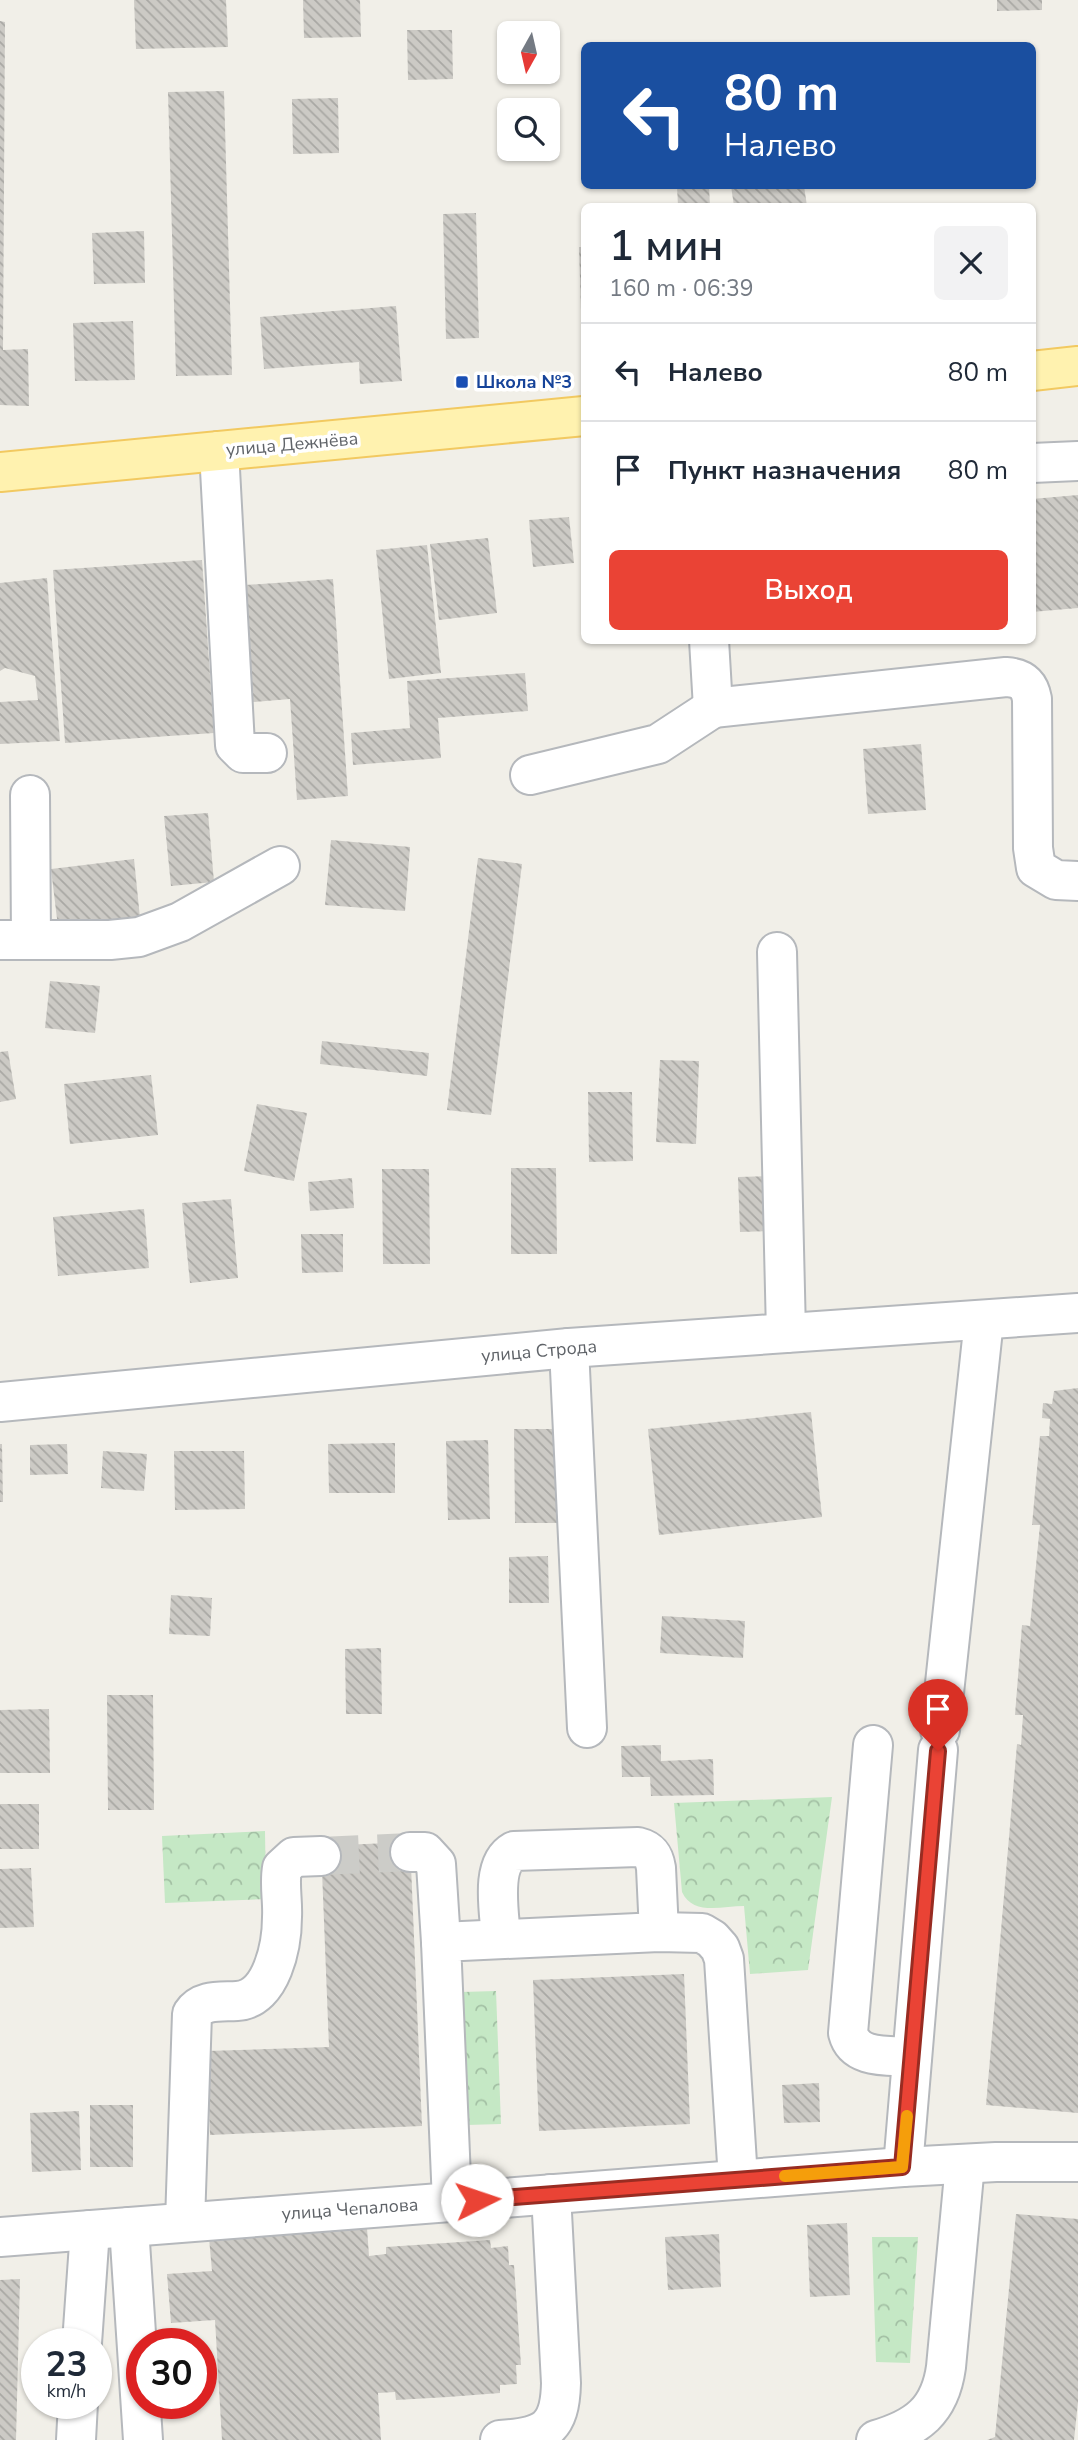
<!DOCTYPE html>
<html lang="ru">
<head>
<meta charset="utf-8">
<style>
	body { margin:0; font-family:"Nunito Sans",sans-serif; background:#f2f2f3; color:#1f2937; height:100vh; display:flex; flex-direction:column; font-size:26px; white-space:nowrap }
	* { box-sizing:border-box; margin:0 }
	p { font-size:23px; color:#747a83 }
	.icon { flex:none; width:38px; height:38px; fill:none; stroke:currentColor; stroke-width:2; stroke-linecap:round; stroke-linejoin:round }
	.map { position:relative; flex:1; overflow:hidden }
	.drawer { position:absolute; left:581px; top:203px; width:455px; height:441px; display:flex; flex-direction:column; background:#fff; border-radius:10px; box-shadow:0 2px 5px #0004 }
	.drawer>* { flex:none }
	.top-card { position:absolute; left:581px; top:42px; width:455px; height:147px; border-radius:10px; box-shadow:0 2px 5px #0004; background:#1a4fa0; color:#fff; overflow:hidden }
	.needle { width:46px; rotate:188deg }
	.buttons { position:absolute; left:497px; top:21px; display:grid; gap:14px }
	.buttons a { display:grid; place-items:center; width:63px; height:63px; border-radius:10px; background:#fff; box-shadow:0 2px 5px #0004; font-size:35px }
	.speed { position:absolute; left:21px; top:2328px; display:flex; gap:14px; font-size:35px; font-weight:700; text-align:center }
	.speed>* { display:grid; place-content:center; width:91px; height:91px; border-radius:50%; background:#fff; box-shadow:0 2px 5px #0004; line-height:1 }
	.speed small { font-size:18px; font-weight:400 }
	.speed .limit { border:10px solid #d22; background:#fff; color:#111 }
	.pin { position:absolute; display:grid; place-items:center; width:60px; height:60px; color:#fff; margin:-72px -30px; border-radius:50% 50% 50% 0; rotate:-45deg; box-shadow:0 0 7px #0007 }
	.pin .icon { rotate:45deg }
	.me { position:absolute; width:77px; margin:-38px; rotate:86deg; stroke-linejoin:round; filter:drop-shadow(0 0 5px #0008) }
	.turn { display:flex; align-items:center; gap:24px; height:147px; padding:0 28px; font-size:32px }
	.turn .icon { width:91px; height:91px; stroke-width:2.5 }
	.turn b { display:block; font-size:49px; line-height:60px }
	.round { display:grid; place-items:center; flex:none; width:74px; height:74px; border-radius:10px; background:#f2f2f3 }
	.overview { display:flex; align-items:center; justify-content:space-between; height:119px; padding:0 28px }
	h1 { font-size:42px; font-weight:600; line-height:52px }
	.cta { display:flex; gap:14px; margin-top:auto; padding:14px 28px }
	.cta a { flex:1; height:80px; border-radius:10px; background:#ea4335; color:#fff; font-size:28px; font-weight:600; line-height:80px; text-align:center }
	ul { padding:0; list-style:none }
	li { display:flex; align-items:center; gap:21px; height:98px; padding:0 28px; border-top:2px solid #e0e1e3 }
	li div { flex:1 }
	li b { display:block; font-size:26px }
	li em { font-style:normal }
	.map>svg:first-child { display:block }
	.forest { fill:url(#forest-crowns) }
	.building { fill:url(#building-back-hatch) }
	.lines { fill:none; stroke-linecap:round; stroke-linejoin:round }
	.minor-tunnel { stroke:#ccccc8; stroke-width:38; stroke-dasharray:38 19; stroke-linecap:butt }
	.minor-casing { stroke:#b5b8bc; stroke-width:42 }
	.major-casing { stroke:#f2c960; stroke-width:42 }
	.minor { stroke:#fff; stroke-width:38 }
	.major { stroke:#fff2af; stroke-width:38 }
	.route-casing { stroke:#982c22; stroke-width:18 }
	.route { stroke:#ea4335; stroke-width:12 }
	.slow { stroke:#f59e0b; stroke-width:12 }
	.transit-dot { fill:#1a4fb4; stroke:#fff; stroke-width:2.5 }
	.labels { text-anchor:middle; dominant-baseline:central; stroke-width:7; stroke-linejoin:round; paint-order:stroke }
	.transit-label { font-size:18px; font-weight:bold; fill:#164399; stroke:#fff; text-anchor:start }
	.street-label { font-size:18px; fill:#5f6368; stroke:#fff }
</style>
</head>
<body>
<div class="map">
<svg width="1078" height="2440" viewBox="0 0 1078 2440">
	<defs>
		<pattern id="forest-crowns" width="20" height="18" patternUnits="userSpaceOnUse" patternTransform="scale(1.75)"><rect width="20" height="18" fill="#c5e8c5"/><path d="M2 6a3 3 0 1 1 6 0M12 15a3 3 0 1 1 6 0" fill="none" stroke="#a3c0a4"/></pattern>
		<pattern id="building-back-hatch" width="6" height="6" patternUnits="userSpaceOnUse" patternTransform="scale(1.75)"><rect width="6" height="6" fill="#cccac5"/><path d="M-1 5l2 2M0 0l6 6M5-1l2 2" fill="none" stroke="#a9a8a4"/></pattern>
	</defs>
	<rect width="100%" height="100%" fill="#f1efe8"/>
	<g class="forest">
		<path d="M832,1797L808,1970L750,1974L744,1906C722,1906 693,1916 682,1892L674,1803Z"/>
		<path d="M265,1831L266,1899L165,1903L162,1836Z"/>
		<path d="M496,1991L501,2124L467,2125L462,1992Z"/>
		<path d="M872,2237H918L910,2363L876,2362Z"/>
	</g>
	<g class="building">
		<path d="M134,0H226L228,47L136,49Z"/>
		<path d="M303,0H360L361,37L304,38Z"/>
		<path d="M997,0H1042V10L997,11Z"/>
		<path d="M0,21L5,22L3,350L28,349L29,406L0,405Z"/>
		<path d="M407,30H452L453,79L408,80Z"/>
		<path d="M224,91L232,375L176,376L168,92Z"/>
		<path d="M338,98L339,153L293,154L292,99Z"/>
		<path d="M677,186H709L710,206H678Z"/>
		<path d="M731,186H804L807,206H734Z"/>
		<path d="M476,213L479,338L446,339L443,214Z"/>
		<path d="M144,231L145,283L94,284L92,233Z"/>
		<path d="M579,247H584V342H582Z"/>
		<path d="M396,306L402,381L360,384L359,362L264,369L260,317Z"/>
		<path d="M133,321L135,380L75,381L73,323Z"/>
		<path d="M1078,495V608L1032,612V499Z"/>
		<path d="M569,517L574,563L533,567L529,520Z"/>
		<path d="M488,538L497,613L439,620L430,544Z"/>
		<path d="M427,545L441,673L389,679L376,550Z"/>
		<path d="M202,560L214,733L65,743L53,570Z"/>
		<path d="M47,578L60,741L0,744V702L38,700L35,676L5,668L0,671V583Z"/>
		<path d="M333,579L348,796L297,800L290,699L253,702L245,585Z"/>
		<path d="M525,673L528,711L438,718L441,758L353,765L351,733L410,728L407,681Z"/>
		<path d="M921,744L926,810L868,814L863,749Z"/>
		<path d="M208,813L214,882L171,886L164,816Z"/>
		<path d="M331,840L410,847L405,911L325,905Z"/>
		<path d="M478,858L522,864L491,1115L447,1110Z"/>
		<path d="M134,859L140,918L58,927L51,869Z"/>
		<path d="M50,981L100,986L95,1033L45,1028Z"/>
		<path d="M322,1041L429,1053L427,1076L320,1064Z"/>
		<path d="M8,1051L16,1099L0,1102V1052Z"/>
		<path d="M660,1060L699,1061L696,1144L656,1142Z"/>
		<path d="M151,1075L158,1135L70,1144L64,1084Z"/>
		<path d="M588,1092H632L633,1161L589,1162Z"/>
		<path d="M257,1104L307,1113L294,1181L244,1171Z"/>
		<path d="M511,1168H556L557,1254H511Z"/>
		<path d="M382,1169H429L430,1264H383Z"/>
		<path d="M768,1176L771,1231L740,1232L738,1177Z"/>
		<path d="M352,1178L354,1208L310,1211L308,1182Z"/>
		<path d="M231,1199L238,1278L190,1283L182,1203Z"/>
		<path d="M144,1209L149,1268L58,1276L53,1217Z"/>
		<path d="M301,1234H343V1272L302,1273Z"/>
		<path d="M1078,1388V2113L986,2105L1017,1744L1021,1745L1023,1715H1015L1022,1625L1030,1626L1040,1525H1032L1040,1436H1049L1050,1419L1042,1418L1043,1403L1052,1404L1054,1391Z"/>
		<path d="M811,1412L822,1517L659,1535L648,1429Z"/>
		<path d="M514,1429H557L558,1523H515Z"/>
		<path d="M488,1440L490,1519L448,1520L446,1441Z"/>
		<path d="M395,1443V1493H329L328,1444Z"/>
		<path d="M0,1444H2L3,1502H0Z"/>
		<path d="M67,1444L68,1474L30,1475V1445Z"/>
		<path d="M103,1451L147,1454L144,1491L101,1488Z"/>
		<path d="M174,1451H244L245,1509L175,1510Z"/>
		<path d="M548,1556L549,1603H509V1557Z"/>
		<path d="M171,1595L212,1598L210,1636L169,1634Z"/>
		<path d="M662,1616L745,1621L743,1658L660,1653Z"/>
		<path d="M381,1648L382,1714H346L345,1649Z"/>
		<path d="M107,1695H153L154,1810H108Z"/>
		<path d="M49,1709L50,1773H0V1710Z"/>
		<path d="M661,1745V1761L713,1759L714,1795L651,1796L650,1777H622L621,1746Z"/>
		<rect x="0" y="1804" width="39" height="45"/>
		<path d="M410,1842L422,2126L210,2135L207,2051L329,2047L321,1846Z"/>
		<path d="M31,1868L34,1927L0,1928V1869Z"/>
		<path d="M684,1974L690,2124L539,2131L533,1980Z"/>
		<path d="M819,2083L820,2122L784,2123L782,2085Z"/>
		<rect x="90" y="2105" width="43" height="62"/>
		<path d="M79,2111L81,2170L32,2172L30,2113Z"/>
		<path d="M1016,2214L1078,2219V2402L1074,2440H987L995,2437Z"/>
		<path d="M847,2223L850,2295L810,2297L807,2225Z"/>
		<path d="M367,2228L369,2256L386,2254V2247L490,2240L491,2248L508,2246L509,2265H514L521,2365H516L517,2384L500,2385V2393L448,2397L396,2400L395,2392L378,2393L381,2440H222L215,2320L171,2323L167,2274L212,2271L209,2238Z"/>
		<path d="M719,2234L721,2287L668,2290L665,2237Z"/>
		<path d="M20,2279L16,2440H0V2280Z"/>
	</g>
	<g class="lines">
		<path class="minor-tunnel" d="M321,1856L410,1852"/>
		<g class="minor-casing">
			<g id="minor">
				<path d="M219,451L235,745L243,753H267"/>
				<path d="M1032,463L1078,461"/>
				<path d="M709,640L713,708L1006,677C1021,678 1029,683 1032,699L1033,848L1036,868L1056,880L1078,881"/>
				<path d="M530,775L658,744L713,708"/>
				<path d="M30,795L31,940"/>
				<path d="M0,940H110L139,937L180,922L280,866"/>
				<path d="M777,952L786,1333"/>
				<path d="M569,1348L587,1728"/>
				<path d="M0,1402L569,1348L1078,1313"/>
				<path d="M940,1730L984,1320"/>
				<path d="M873,1745L848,2033C855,2060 889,2055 912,2057"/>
				<path d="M410,1852H425L436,1864L441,1942"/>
				<path d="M501,1939C500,1914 489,1865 514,1851L638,1847C650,1850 654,1856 656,1868L659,1932"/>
				<path d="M903,2167L938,1750"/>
				<path d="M452,2202L441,1942L659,1932L702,1933L712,1939L720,1948L724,1959L738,2179"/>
				<path d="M185,2222L192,2014C202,1999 220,2002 237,2001C272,1999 282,1945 282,1917C283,1901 279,1884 282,1868L294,1857L321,1856"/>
				<path d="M129,2227L143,2440"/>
				<path d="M0,2237L903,2167L996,2162H1078"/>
				<path d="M82,2343L90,2230"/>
				<path d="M76,2440L78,2403"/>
				<path d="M500,2440C545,2437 560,2429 561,2383L551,2194"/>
				<path d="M876,2440C917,2428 940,2411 946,2367L965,2164"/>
			</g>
		</g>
		<g class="major-casing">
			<g id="major">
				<path d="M1032,371L1078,366"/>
				<path d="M0,472L584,416"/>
			</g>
		</g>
		<use href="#minor" class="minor"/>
		<use href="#major" class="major"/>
	</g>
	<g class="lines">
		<g class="route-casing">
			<path id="route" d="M477,2200L902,2167L938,1751"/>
		</g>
		<use href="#route" class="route"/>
		<path class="slow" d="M785,2176L902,2167L907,2116"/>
	</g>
	<rect class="transit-dot" x="455" y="375" width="14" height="14" rx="3.5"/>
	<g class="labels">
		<g class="transit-label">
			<text x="476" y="382">Школа №3</text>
		</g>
		<g class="street-label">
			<text transform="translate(292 444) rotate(-5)">улица Дежнёва</text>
			<text transform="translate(539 1351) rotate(-5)">улица Строда</text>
			<text transform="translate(350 2209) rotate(-4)">улица Чепалова</text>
		</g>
	</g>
</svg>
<div class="buttons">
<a><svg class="needle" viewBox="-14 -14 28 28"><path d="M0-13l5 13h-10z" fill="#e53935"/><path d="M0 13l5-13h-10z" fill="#747a83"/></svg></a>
<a><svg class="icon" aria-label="search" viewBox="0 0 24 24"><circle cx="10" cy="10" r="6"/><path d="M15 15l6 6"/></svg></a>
</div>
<div class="speed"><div>23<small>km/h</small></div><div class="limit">30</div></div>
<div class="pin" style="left:938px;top:1751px;background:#d93025"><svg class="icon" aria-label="arrive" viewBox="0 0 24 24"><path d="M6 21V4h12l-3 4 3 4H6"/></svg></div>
<svg class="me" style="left:477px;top:2200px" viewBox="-20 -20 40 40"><circle r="19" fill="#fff"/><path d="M0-13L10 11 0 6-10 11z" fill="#ea4335"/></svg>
<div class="top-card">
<div class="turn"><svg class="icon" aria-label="left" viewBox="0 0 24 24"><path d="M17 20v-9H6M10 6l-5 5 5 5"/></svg><div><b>80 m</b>Налево</div></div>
</div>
<section class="drawer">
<div class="overview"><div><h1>1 мин</h1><p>160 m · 06:39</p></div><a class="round"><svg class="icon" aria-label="close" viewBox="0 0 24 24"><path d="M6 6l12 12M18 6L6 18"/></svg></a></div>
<ul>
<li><svg class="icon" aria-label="left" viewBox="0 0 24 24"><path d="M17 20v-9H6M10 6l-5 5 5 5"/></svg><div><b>Налево</b></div><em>80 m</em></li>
<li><svg class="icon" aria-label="arrive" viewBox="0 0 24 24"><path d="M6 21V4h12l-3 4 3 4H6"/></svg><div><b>Пункт назначения</b></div><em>80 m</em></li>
</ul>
<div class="cta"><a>Выход</a></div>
</section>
</div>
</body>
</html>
